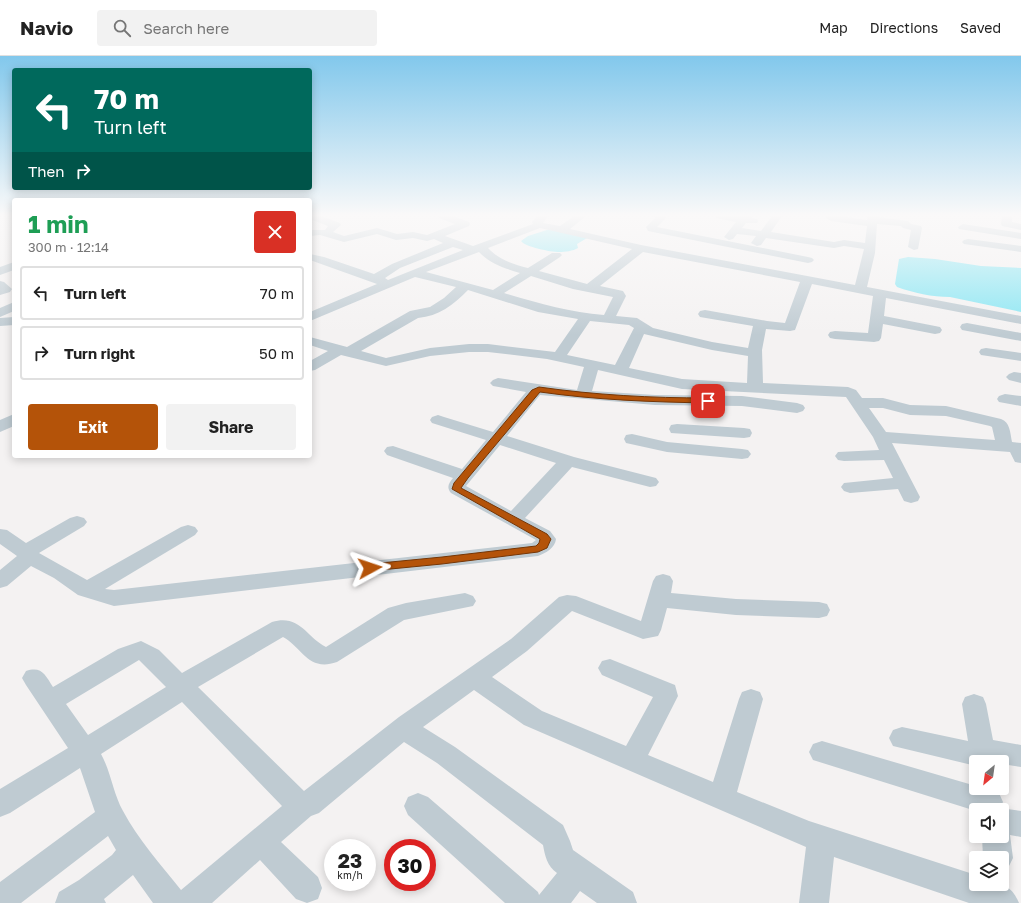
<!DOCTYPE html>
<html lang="en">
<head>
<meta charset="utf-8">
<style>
	body { margin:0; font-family:"Golos Text",sans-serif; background:#f2f2f2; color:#222; height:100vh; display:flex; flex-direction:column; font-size:15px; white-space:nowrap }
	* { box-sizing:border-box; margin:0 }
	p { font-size:13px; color:#767676 }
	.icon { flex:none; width:22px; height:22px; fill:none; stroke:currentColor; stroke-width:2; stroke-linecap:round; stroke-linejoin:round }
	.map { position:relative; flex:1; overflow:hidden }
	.details { position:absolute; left:12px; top:142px; width:300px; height:260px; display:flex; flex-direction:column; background:#fff; border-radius:4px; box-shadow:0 2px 10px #0003 }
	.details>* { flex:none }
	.hud { position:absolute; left:12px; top:12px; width:300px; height:122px; border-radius:4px; box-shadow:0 2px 10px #0003; background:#00695c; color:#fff; overflow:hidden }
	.needle { width:26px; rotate:209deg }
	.controls { position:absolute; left:969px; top:699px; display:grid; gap:8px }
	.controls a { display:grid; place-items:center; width:40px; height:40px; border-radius:4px; background:#fff; box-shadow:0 2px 10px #0003; font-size:20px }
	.speed { position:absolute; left:324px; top:783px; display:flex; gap:8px; font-size:20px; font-weight:700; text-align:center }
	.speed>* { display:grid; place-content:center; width:52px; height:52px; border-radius:50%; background:#fff; box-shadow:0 2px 10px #0003; line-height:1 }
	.speed small { font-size:10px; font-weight:400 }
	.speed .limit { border:6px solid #d22; background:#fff; color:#111 }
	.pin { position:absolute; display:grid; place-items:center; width:34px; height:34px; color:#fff; margin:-17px; border-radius:8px; box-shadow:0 2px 6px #0006 }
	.me { position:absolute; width:44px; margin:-22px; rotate:85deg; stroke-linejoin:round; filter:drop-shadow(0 0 3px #0008) }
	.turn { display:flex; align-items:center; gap:14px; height:84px; padding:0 16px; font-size:18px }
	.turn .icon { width:52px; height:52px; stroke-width:2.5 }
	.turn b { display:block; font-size:28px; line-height:34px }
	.then { display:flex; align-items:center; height:38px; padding:0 16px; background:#0003; gap:8px; font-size:15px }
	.round { display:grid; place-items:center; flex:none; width:42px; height:42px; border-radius:4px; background:#f2f2f2 }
	.head { display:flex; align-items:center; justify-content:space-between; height:68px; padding:0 16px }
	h1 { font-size:24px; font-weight:700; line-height:30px; color:#1e9e55 }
	.button { display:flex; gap:8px; margin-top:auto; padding:8px 16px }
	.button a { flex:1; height:46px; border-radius:4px; background:#b45309; color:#fff; font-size:16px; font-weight:700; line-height:46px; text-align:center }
	.button a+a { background:#f2f2f2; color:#222 }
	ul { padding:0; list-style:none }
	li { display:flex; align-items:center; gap:12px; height:54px; margin:0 8px 6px; padding:0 8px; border:2px solid #e0e0e0; border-radius:4px }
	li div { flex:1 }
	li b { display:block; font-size:15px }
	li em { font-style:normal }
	header { display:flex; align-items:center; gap:24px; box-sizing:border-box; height:56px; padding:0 20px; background:#fff; border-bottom:1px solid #e0e0e0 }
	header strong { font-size:19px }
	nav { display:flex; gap:22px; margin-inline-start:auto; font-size:14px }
	.search { width:280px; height:36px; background:#f2f2f2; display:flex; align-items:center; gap:10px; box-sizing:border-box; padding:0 14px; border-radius:4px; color:#767676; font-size:15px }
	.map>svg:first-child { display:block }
	.water { fill:#89e6f3 }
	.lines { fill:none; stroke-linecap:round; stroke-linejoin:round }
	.minor { fill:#bfcbd2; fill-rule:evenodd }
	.route { fill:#b45309; stroke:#753606 }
</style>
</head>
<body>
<header>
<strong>Navio</strong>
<div class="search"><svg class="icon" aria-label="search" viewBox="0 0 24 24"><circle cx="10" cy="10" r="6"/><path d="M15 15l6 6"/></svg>Search here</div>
<nav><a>Map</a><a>Directions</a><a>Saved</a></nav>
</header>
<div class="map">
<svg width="1021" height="847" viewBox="0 0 1021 847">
	<rect width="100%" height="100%" fill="#f4f2f2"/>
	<g class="water">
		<path d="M550,173L587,182L577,188L578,192C573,195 565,196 559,196C551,196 525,191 521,185L528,180Z"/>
		<path d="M908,201L935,203L981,210L1021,212V256L950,241C932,241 914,237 897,231L895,228L899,203Z"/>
	</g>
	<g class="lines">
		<g class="minor">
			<path d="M310,160H321L340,167L341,169L333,176L344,180L377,172L397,178L413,176L427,179L455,168L439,162L438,160H453L469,166L470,168L469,170L445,180L473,190L533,168L532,166L537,160H548L543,167L560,170L574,160H586L570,173L641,189L855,229L864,193L844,190L834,192L766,182L761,189L757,190L751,187L756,180L737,178L733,183L729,184L724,181L736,166L716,162L715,160H751L750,161L757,163L758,165L757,167H746L742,172L761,175L772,160H782L771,176L834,186L844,184L865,187L867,170L831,165L826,162L827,160H839L867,164L868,160H878V161L908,165L911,168L921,170L922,172L918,193L914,194L908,191L911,174L903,172L901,170L877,168L875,197L867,231L1021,260V268L886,242L884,260L935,270L940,271L942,274L940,277L935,278L883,268L881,282L879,285L874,286L835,283L830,282L828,279L830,276L835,275L868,277L873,240L812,228L795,274L790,275L766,273L762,294L763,327L848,331L856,334L862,342H883L910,349L946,350L1001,363C1010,366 1010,376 1012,386L1021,387V407L1015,406L1010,396L892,387L920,441L918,445L911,447L904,445L898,433L850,437L844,435L841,431L844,427L893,422L884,404L844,405L838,404L835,400L838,396L879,394L873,381L846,341L682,333L598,314L592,335L655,339L742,340L797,347L803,349L805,352L803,355L797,357L742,350L655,349L540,339L507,380L574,401L656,422L659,426L656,430L650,431L572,411L525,462L550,475L556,483C555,492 546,497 538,500L114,550L78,539L54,522L31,510L7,530L0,532V514L17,500L0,488V473L7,474L26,487L70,462L77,460L84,462L87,466L84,470L39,497L87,524L181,471L188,469L195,471L198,475L195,479L105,533L114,534L532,487L536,484L451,437C446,431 449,427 453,422L387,399L384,395L387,391L393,390L462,413L486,384L432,367L430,364L432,361L438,359L444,361L493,376L526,336L493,330L490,327L493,324L498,322L577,334L584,311L547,303L488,296H469L430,300L386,310L341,299L315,314L310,315V305L328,295L310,289V281L347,291L410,255L430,251L444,242L456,231L415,221L310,265V256L377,228L310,204V198L324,201L374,218L392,208L443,187L434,183L427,185L413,182L396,184L377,178L344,186L320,179L310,180V174H325L328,170L310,163ZM540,172L632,193L587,228L539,215L560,201L562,199L560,197H552L528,212C513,208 499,204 488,192ZM453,191L463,194L388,224L385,222L400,212ZM479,196C490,208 504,212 520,217L493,234L426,216ZM643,196L800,226L785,267L767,265L705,254L700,255L698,258L700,261L753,270L748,292L712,286L653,272L637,262L616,260L626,240L623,235L600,230ZM531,220L573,233L613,241L604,259C570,256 537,247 504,237ZM468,234L538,256L578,263L555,296L488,288H469L430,292L386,302L361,295L418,262C439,260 453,249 468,234ZM590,265L629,269L634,272L615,309L567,299ZM644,278L712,294L748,300L747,327L682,323L629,312ZM869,352H883L910,359L946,360L990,370L992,371L995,384L886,376ZM500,389L556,407L511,455L466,430Z"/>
			<path d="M653,160H665L666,162L657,171L808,201L812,202L814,204L812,206L808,207L648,175L646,171L655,162Z"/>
			<path d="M1002,160H1012V166L1021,168V174L1002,170L1001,168Z"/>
			<path d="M963,168L1021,177V183L959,173L958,171Z"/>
			<path d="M968,183L1021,190V196L964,188L962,186L964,184Z"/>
			<path d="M14,206V214L0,219V211Z"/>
			<path d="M0,225L4,226L12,233L10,236L0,239Z"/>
			<path d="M14,246V255L0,261V252Z"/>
			<path d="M14,261V269L0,270V262Z"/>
			<path d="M967,267L1021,277V285L962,274L960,271L962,268Z"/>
			<path d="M986,292L1021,297V305L981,299L979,296L981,293Z"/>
			<path d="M1014,316L1021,317V327L1009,324L1006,321L1009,318Z"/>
			<path d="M1005,338L1021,340V350L999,346L997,343L999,340Z"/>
			<path d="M14,358V370L0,376V364Z"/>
			<path d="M677,368L744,372L750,373L752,377L750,381L744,382L671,377L669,373L671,369Z"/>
			<path d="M632,378L667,386L742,393L748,394L751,398L748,402L742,403L667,396L626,387L624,383L626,379Z"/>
			<path d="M663,518L670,520L673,525L671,537L736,543L819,546L827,548L830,554L827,560L819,562L736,559L667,552L661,574L658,580L643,583L572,555L527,595L492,621L542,655L626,690L653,641L602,619L598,612L602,605L610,603L675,629L678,640L648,699L713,726L739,643L742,636L751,633L760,636L763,643L737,736L809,765L976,819V828C997,828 1010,825 1019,847H969L834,801L829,847H799L806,791L524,669L474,634L423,671L455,691L563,769L570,785L573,794L633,836L637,847H597L580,835L571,847H505L408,759L404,750L408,741L418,737L428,741L538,836L539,839L557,817C547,810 545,800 543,789L437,707L404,686L319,757L311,760L281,786L318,821L322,832L318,843L307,847L296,843L260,804L212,847H153L133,819L104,843L106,847H55L59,836L79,824L112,799L116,794L108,780L21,847H0V826L95,756L80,712L10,757L0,761V733L68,692L26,629L22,622L26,615C42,610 45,619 53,631L118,593L141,585L159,594L182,617L272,566C300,558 306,581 326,591L388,552L406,547L465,537L473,540L476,545L473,550L404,564L337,606C308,616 303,592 283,581L198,631L304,735L399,661L511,583L559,541L567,539L576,540L641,565L653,525L656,520ZM139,604L166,631L88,679L66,648ZM182,646L282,750L181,834C161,809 138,783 123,755C113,737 111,716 101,698Z"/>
			<path d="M974,638L983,641L986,648L993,684L1021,689V711L1002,708V706H976V715L972,709L893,690L889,682L893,674L902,671L968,685L962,648L965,641Z"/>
			<path d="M822,685L976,730V732H984L999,737L1003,746L1000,752L1021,755V781L1010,779L1013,802L1008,812L1002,814V802H983L982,780H1002V754L976,755L813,704L809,696L813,688Z"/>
		</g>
	</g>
	<linearGradient id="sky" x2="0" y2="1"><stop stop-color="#82c8ec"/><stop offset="0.57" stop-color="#faf9f9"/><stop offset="1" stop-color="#faf9f9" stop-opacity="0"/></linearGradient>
	<rect width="1021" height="279" fill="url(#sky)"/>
	<path class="route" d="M539,331C595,339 651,342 708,342L712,345L708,347C652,346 596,344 540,336L468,422L461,432L547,478L551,483L547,492L538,496L442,508L370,515L366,514L365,512L366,509L370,508L442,501L536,490L539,487L540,483L452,433L454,427L532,334Z"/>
</svg>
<div class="controls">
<a><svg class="needle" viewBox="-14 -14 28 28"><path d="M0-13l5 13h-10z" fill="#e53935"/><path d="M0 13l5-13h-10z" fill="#767676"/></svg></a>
<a><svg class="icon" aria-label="sound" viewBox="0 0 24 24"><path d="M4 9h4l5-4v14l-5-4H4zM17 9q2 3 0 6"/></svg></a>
<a><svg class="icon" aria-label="layers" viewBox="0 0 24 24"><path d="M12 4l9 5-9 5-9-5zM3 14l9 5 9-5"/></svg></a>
</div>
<div class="speed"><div>23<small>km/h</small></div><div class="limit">30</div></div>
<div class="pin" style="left:708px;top:345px;background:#d93025"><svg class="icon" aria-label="arrive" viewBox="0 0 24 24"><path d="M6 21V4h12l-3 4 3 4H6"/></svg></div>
<svg class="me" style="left:370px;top:512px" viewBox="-20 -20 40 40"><path d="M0-17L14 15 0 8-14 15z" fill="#b45309" stroke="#fff" stroke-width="4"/></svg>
<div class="hud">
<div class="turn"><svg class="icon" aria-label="left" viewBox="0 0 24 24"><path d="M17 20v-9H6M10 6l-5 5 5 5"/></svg><div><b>70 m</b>Turn left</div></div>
<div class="then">Then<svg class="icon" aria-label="right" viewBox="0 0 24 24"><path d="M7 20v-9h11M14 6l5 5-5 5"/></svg></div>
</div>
<section class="details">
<div class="head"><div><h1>1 min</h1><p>300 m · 12:14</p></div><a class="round" style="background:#d93025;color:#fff"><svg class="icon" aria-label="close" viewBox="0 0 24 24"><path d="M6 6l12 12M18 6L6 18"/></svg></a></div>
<ul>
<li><svg class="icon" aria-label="left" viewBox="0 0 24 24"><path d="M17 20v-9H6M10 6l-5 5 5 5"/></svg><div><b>Turn left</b></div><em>70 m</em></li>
<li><svg class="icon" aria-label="right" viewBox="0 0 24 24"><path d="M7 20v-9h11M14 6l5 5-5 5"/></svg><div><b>Turn right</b></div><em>50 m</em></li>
</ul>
<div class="button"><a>Exit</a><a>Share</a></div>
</section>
</div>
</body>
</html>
